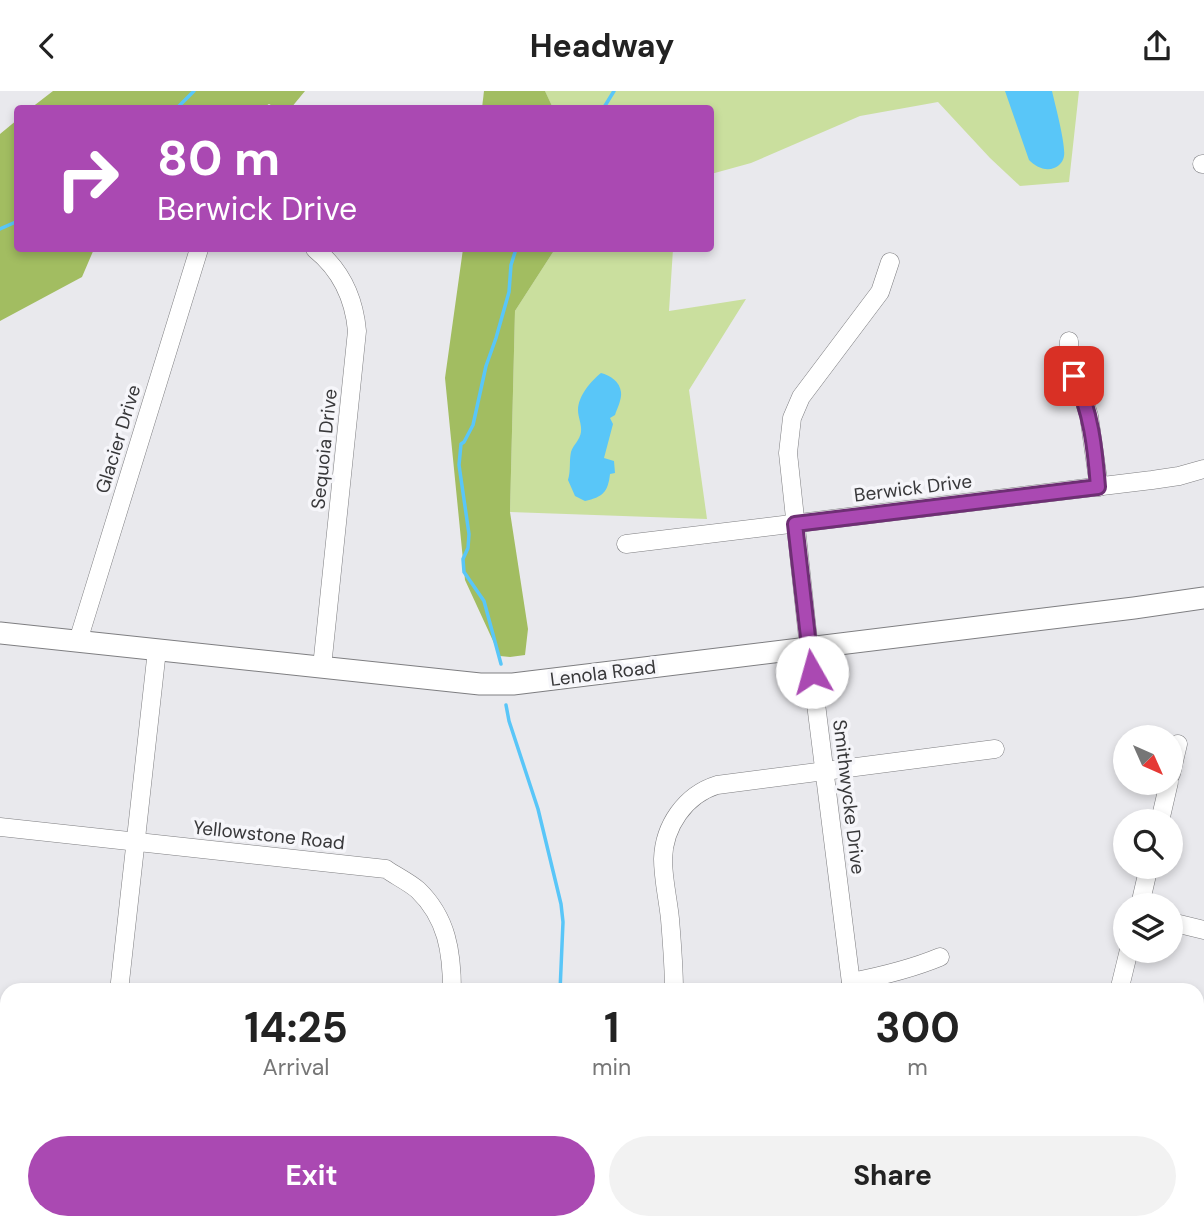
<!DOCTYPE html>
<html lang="en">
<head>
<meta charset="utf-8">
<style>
	body { margin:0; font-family:"DM Sans",sans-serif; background:#f2f2f2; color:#222; height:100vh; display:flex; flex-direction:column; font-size:26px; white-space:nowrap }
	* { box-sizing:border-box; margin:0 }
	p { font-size:23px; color:#767676 }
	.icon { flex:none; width:38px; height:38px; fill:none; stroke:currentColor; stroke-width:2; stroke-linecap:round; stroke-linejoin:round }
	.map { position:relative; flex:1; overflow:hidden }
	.panel { position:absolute; left:0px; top:892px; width:1204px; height:247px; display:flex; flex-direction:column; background:#fff; border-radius:21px 21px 0 0; box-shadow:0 4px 10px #0003 }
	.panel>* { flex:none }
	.guide { position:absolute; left:14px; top:14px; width:700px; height:147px; border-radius:7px; box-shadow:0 4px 10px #0003; background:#aa49b2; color:#fff; overflow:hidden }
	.needle { width:46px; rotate:135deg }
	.controls { position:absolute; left:1113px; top:634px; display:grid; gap:14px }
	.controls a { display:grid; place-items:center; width:70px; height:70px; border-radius:50%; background:#fff; box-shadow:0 4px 10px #0003; font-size:35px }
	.pin { position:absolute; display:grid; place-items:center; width:60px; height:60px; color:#fff; margin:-30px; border-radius:14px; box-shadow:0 4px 10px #0006 }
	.me { position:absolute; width:77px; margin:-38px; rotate:353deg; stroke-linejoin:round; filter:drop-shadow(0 0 5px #0008) }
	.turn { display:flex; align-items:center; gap:24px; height:147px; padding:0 28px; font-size:32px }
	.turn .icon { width:91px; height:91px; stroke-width:2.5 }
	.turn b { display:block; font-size:49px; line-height:60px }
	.eta { display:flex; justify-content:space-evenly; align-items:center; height:119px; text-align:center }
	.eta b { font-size:42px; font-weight:700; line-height:49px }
	.cta { display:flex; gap:14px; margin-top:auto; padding:14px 28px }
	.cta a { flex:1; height:80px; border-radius:42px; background:#aa49b2; color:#fff; font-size:28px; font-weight:700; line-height:80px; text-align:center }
	.cta a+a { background:#f2f2f2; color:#222 }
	header { display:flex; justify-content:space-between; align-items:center; height:91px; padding:0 28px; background:#fff; font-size:32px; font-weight:700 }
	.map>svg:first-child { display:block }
	.green { fill:#cadf9e }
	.forest { fill:#a2bd61 }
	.water { fill:#59c6f8 }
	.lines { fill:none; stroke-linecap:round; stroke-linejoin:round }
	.stream { stroke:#59c6f8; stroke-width:3.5 }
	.minor-casing { stroke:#7e7e81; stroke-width:19 }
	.major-casing { stroke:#7e7e81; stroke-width:23 }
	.minor { stroke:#fff; stroke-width:18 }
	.major { stroke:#fff; stroke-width:21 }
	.route-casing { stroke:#6e2f74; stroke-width:18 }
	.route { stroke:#aa49b2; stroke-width:12 }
	.labels { text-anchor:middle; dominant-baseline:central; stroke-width:7; stroke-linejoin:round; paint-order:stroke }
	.street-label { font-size:19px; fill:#38383a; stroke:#f6f6fa }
</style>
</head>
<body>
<header><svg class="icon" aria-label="back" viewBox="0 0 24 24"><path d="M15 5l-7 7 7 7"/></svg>Headway<svg class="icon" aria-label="share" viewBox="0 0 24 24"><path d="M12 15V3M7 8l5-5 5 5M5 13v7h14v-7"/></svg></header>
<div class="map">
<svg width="1204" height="1139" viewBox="0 0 1204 1139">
	<rect width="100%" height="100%" fill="#e9e9ed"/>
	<g class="green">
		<path d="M545,0H1079L1069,91L1020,95L990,67L938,11L860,25L751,72L711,83L710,18L553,17Z"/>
		<path d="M555,158H673L669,220L746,208L689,299L707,428L510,421L515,220Z"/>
	</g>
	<g class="forest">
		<path d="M53,0H305L291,17H276L269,13L261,18L31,17Z"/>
		<path d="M484,0H545L553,17H482Z"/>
		<path d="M17,29L18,158H94L82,186L0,230V43Z"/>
		<path d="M463,158H555L515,220L510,421L528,538L525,564L510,566L500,565L465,489L445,287Z"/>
	</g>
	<g class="water">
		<path d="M1005,0H1052C1055,13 1066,54 1064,65C1063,71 1059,75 1054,77C1045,81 1035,75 1029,69Z"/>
		<path d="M601,282C610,284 620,291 621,301C622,308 617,318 615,324L610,327L613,333L604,367L614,370L615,382L610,383C608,401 603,406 585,410L575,405L568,389C571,379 569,370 571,361C573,354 580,349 581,341C582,334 578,326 578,319C578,305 591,290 601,282Z"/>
	</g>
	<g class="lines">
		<g class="stream">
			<path d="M176,18L194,0"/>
			<path d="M603,18L614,0"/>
			<path d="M0,138L18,130"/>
			<path d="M501,573L484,510L464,481L463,468L468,457L469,443L459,374L461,353L464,351L473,334L486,275L496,247L509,201L511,174L516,158"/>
			<path d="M506,614L509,630L538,718L561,813L563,831L560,900"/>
			<path d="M474,1139L480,1132"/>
		</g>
		<g class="minor-casing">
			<g id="minor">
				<path d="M1202,73H1204"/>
				<path d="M315,158C341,179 354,206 357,240L322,576"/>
				<path d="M1069,250V277L1084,309L1089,325L1099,396"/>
				<path d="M626,453L1152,389L1179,385L1204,378"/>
				<path d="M78,550L199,158"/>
				<path d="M1171,683L1178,653"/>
				<path d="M1160,730L1169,691"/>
				<path d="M0,736L386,778C396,785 409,791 418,799C447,827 452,861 452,900"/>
				<path d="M1140,814L1149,775"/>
				<path d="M1171,831L1204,839"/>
				<path d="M851,891C882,885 911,878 940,866"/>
				<path d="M119,900L157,559"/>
				<path d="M674,900C674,876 672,852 670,828C668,808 663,788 663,768C664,735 685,704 717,694L995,658"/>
				<path d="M852,900L809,557L788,362L792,327L801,306L880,201L890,171"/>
				<path d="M1119,900L1129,859"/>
				<path d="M1197,1086L1204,1056"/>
				<path d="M96,1139V1132"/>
				<path d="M345,1139L351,1132"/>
				<path d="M656,1139L676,1132"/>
				<path d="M1184,1139L1186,1132"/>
			</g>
		</g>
		<g class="major-casing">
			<g id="major">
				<path d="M0,542L480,593H513L1134,517L1204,507"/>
				<path d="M1197,1114L1204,1111"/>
				<path d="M1119,1139L1140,1132"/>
			</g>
		</g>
		<use href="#minor" class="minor"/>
		<use href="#major" class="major"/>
	</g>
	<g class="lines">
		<g class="route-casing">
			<path id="route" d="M812,581L795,433L1098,396C1095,357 1091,320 1074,285"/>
		</g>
		<use href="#route" class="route"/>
	</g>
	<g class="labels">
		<g class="street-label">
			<text transform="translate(118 348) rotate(-73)">Glacier Drive</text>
			<text transform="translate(324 358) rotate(-84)">Sequoia Drive</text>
			<text transform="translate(913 397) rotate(-7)">Berwick Drive</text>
			<text transform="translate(603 582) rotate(-7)">Lenola Road</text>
			<text transform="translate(849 706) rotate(83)">Smithwycke Drive</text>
			<text transform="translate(269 744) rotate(6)">Yellowstone Road</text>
		</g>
	</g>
</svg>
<div class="controls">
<a><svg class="needle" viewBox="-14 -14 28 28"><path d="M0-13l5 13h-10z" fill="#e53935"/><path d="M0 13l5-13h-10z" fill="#767676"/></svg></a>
<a><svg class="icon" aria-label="search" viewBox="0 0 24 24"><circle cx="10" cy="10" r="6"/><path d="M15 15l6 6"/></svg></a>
<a><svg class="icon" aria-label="layers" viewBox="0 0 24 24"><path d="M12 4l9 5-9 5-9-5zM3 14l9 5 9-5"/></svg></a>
</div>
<div class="pin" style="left:1074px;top:285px;background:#d93025"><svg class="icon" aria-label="arrive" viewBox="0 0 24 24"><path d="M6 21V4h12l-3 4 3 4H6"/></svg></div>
<svg class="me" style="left:812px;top:581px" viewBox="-20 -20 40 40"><circle r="19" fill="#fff"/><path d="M0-13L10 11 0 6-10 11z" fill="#aa49b2"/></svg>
<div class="guide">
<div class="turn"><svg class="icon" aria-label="right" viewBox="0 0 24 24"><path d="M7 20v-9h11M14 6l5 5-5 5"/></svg><div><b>80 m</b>Berwick Drive</div></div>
</div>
<section class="panel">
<div class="eta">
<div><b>14:25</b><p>Arrival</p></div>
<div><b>1</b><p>min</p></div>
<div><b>300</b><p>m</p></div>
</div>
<div class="cta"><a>Exit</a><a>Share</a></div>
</section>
</div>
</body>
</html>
